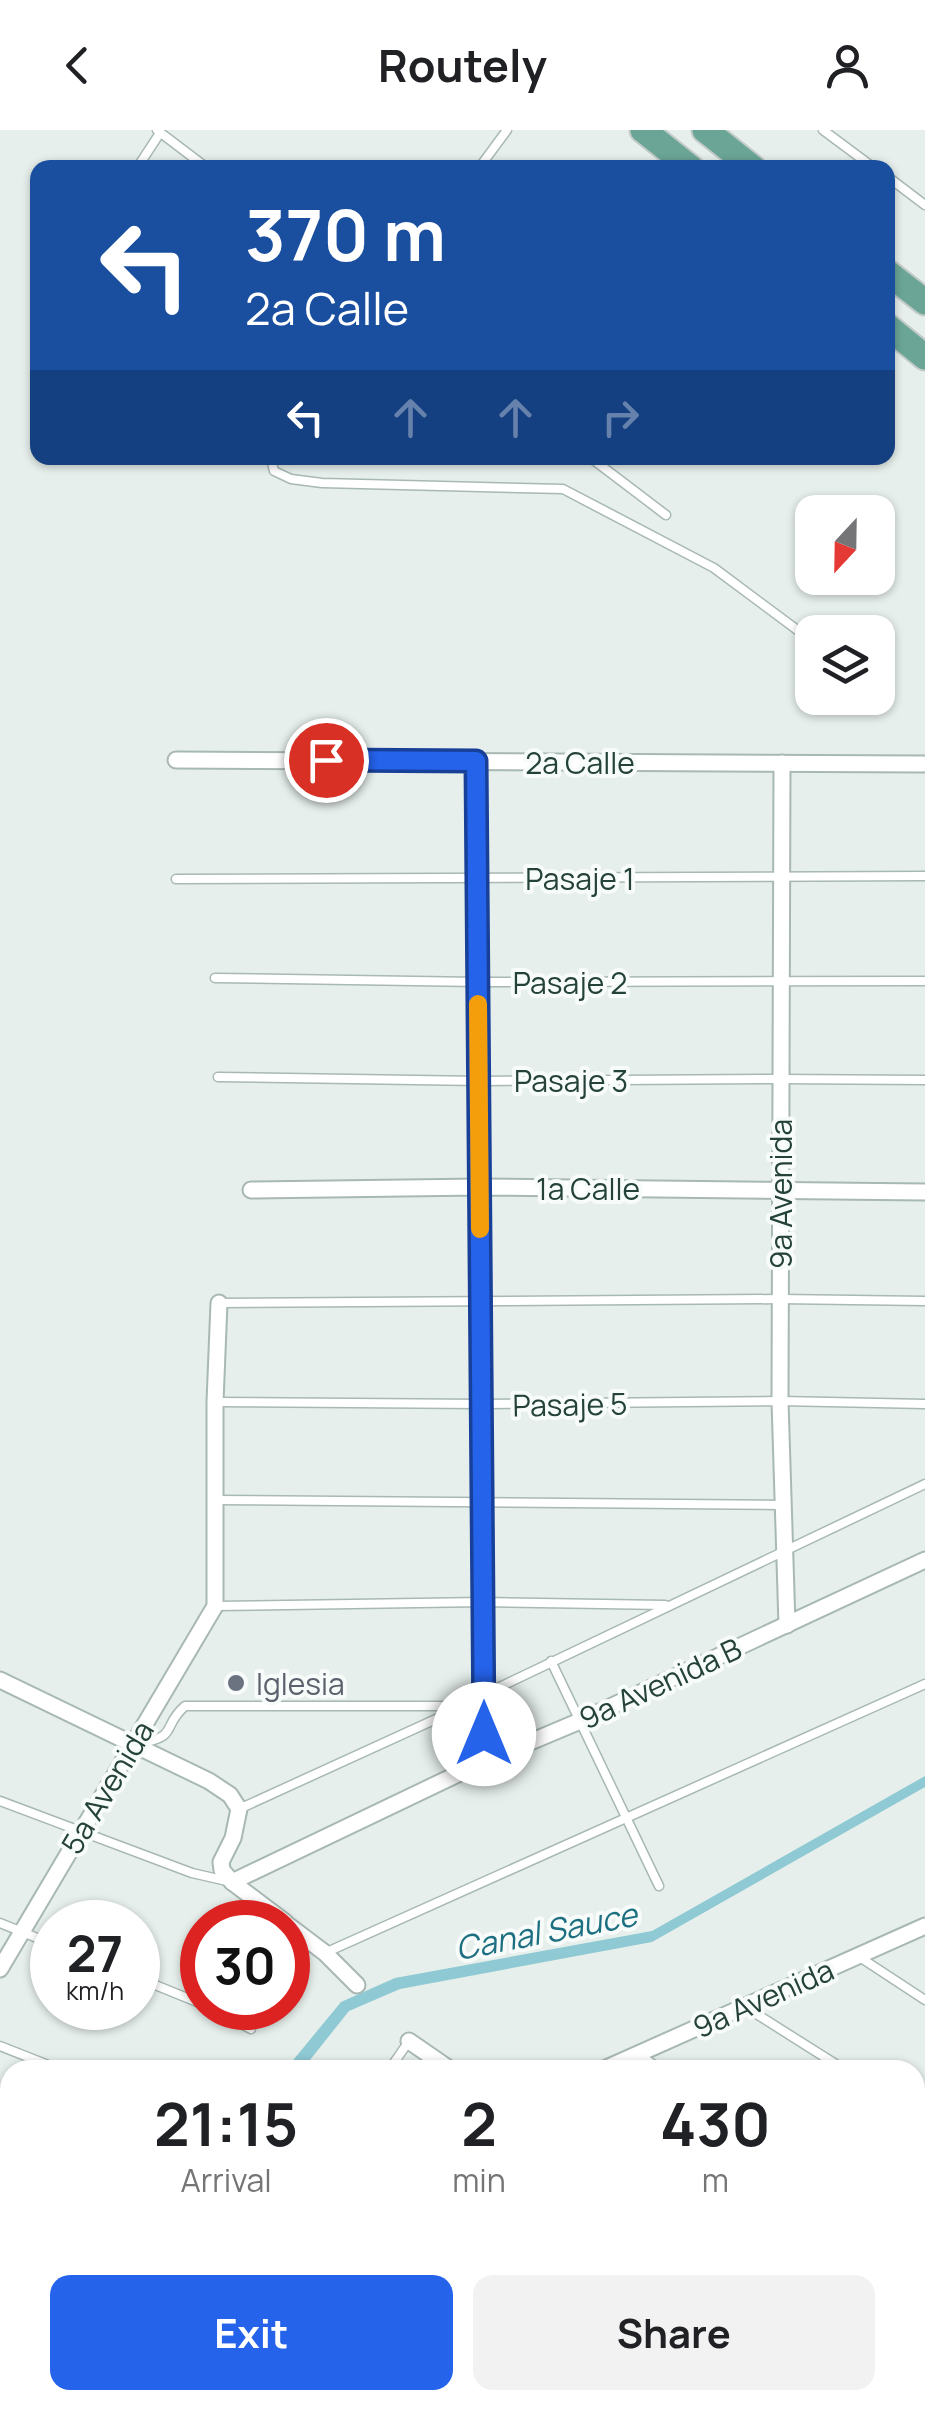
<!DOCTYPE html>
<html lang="en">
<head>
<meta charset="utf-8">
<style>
	body { margin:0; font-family:Manrope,sans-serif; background:#f2f2f2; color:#202124; height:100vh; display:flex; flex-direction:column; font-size:38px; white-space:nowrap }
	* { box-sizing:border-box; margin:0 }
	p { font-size:32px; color:#757577 }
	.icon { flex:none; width:55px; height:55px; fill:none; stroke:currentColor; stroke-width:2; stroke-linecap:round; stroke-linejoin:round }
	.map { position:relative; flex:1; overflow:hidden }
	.side { position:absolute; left:0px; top:1930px; width:925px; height:350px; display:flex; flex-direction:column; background:#fff; border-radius:30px 30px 0 0; box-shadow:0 2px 8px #0004 }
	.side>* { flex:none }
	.banner { position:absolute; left:30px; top:30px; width:865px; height:305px; border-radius:20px; box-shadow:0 2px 8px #0004; background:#1a4fa0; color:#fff; overflow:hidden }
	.needle { width:65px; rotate:202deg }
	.controls { position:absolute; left:795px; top:365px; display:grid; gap:20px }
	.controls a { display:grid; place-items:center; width:100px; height:100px; border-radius:20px; background:#fff; box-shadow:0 2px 8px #0004; font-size:50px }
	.speed { position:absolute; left:30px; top:1770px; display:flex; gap:20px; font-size:50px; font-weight:700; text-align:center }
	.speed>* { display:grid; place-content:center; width:130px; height:130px; border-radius:50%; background:#fff; box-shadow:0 2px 8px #0004; line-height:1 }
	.speed small { font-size:25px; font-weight:400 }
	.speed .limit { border:15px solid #d22; background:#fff; color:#111 }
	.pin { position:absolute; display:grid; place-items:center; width:85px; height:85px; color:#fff; margin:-42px; border:5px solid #fff; border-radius:50%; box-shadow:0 2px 10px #0007 }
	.me { position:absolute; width:110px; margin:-55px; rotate:0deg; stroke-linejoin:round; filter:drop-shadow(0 0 8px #0008) }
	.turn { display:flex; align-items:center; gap:35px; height:210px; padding:0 50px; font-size:45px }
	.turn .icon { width:130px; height:130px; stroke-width:2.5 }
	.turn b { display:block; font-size:70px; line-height:85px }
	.lanes { display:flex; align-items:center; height:95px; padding:0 50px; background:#0003; justify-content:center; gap:50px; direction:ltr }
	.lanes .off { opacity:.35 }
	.eta { display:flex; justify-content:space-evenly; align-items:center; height:170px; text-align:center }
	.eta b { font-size:60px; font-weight:700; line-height:70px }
	.button { display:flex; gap:20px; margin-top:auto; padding:20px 50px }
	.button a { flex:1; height:115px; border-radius:20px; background:#2563eb; color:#fff; font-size:40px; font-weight:700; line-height:115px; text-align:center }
	.button a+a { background:#f2f2f2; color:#202124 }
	header { display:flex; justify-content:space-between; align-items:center; height:130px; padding:0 50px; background:#fff; font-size:45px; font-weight:700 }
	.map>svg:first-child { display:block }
	.water { fill:#8ec9d4 }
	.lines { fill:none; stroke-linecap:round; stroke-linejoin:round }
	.service-casing { stroke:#a8b8b2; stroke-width:11 }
	.minor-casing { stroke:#a8b8b2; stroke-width:19 }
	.primary-casing { stroke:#c2cac8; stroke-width:29 }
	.service { stroke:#fff; stroke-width:8 }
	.minor { stroke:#fff; stroke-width:15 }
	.primary { stroke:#6aa596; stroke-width:25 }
	.route-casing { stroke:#184099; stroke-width:25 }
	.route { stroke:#2563eb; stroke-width:18 }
	.slow { stroke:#f59e0b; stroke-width:18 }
	.worship-dot { fill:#6b7280; stroke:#f7fbf9; stroke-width:4 }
	.labels { text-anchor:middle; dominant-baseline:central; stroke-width:8; stroke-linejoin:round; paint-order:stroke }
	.street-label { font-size:30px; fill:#24423a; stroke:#f7fbf9 }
	.worship-label { font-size:30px; fill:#5b616d; stroke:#f7fbf9; text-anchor:start }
	.water-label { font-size:32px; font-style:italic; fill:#1c6f80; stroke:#f7fbf9 }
</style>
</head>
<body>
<header><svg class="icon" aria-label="back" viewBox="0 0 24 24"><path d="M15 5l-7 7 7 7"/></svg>Routely<svg class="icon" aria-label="person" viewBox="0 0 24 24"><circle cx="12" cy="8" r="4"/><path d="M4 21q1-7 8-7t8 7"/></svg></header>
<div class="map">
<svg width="925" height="2280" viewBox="0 0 925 2280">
	<rect width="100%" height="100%" fill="#e6efeb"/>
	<path class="water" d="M925,1646V1657L652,1812L400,1859L349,1881L302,1940H285L341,1872L395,1848L652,1801Z"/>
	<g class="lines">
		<g class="service-casing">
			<g id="service">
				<path d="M157,0L207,38"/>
				<path d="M823,0L874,38"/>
				<path d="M137,38L160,3"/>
				<path d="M479,38L507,0"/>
				<path d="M888,47L925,75"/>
				<path d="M271,328L274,341L291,349L322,353L563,359L714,438L812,511"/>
				<path d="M591,328L666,385"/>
				<path d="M827,570L828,568"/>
				<path d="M176,749L925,746"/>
				<path d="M215,848L478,852L925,851"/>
				<path d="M218,947L479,951L779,949L925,950"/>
				<path d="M220,1173L780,1169L925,1171"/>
				<path d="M215,1272L482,1274L780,1271L925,1274"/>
				<path d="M214,1370L782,1375"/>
				<path d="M215,1476L483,1472L665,1475"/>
				<path d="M551,1531L659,1756"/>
				<path d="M487,1563L925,1354"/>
				<path d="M137,1614C181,1606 160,1598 185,1576H484"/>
				<path d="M0,1671L192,1743L227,1751"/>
				<path d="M239,1679L458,1579"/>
				<path d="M0,1793L52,1814"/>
				<path d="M327,1822L925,1554"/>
				<path d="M858,1826L925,1870"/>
				<path d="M138,1848L202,1874"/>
				<path d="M210,1878L251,1899"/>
				<path d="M747,1878L845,1940"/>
				<path d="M0,1916L61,1940"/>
				<path d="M638,1924L662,1940"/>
				<path d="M389,1940L409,1911"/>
				<path d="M915,1985L925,1991"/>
				<path d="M0,2036L10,2040"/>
				<path d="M915,2102L925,2108"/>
				<path d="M0,2155L10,2159"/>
				<path d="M671,2270L676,2280"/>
				<path d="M769,2270L784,2280"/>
				<path d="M161,2280L168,2270"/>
				<path d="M468,2280L473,2274"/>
			</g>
		</g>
		<g class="minor-casing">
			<g id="minor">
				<path d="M176,630L925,634"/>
				<path d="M477,631L485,1631"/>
				<path d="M782,633L780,1271L787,1495"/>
				<path d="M251,1060L480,1057L925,1062"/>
				<path d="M0,1550L209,1651L230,1665L239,1679L233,1708L221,1732L222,1740L232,1752L285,1792"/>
				<path d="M232,1752L485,1631L580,1591L925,1430"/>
				<path d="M288,1795L325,1823L357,1855"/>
				<path d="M0,1839L215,1476V1272L219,1173"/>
				<path d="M409,1911L451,1940"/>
				<path d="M602,1940L925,1796"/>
				<path d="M915,2013L925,1997"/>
				<path d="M915,2234L925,2241"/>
				<path d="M290,2280L296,2270"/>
				<path d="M748,2280L754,2270"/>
			</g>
		</g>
		<g class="primary-casing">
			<g id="primary">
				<path d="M643,0L691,38"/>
				<path d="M705,0L753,38"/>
				<path d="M888,143L925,172"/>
				<path d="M888,197L925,227"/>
			</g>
		</g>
		<use href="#service" class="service"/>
		<use href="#minor" class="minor"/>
		<use href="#primary" class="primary"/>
	</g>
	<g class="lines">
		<g class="route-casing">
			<path id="route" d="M326,630L476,631L484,1604"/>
		</g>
		<use href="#route" class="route"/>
		<path class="slow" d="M478,874L480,1099"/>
	</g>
	<circle class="worship-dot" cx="236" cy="1553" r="10"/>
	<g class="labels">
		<g class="street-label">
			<text x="580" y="632">2a Calle</text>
			<text x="580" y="748">Pasaje 1</text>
			<text x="570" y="852">Pasaje 2</text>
			<text x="571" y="950">Pasaje 3</text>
			<text x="588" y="1058">1a Calle</text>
			<text transform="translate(780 1064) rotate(-90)">9a Avenida</text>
			<text transform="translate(570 1274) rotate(-1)">Pasaje 5</text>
			<text transform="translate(660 1553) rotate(-25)">9a Avenida B</text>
			<text transform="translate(107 1657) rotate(-59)">5a Avenida</text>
			<text transform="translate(763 1868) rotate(-24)">9a Avenida</text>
		</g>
		<g class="worship-label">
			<text x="256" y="1553">Iglesia</text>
		</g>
		<g class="water-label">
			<text transform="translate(546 1801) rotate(-11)">Canal Sauce</text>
		</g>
	</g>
</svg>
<div class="controls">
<a><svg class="needle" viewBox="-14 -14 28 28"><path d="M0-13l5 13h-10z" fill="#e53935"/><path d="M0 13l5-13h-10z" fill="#757577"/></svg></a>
<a><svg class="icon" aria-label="layers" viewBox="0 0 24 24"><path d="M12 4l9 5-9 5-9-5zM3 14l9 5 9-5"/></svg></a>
</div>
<div class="speed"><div>27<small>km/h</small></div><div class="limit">30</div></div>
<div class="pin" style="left:326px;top:630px;background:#d93025"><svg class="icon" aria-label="arrive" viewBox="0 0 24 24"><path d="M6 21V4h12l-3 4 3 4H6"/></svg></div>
<svg class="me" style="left:484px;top:1604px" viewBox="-20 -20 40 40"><circle r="19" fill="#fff"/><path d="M0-13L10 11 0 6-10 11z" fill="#2563eb"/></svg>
<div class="banner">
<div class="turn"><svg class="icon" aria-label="left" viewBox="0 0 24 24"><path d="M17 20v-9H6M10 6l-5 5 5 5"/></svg><div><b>370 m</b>2a Calle</div></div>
<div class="lanes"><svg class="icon" aria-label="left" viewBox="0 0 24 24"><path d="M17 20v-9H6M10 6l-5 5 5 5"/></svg><svg class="icon off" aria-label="ahead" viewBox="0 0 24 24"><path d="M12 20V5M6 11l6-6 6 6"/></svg><svg class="icon off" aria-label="ahead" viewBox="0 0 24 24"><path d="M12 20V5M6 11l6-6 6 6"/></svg><svg class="icon off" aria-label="right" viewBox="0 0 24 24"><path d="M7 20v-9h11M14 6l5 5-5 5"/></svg></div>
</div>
<section class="side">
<div class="eta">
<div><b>21:15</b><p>Arrival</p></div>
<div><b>2</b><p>min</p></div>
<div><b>430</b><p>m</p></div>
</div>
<div class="button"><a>Exit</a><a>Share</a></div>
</section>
</div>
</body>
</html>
